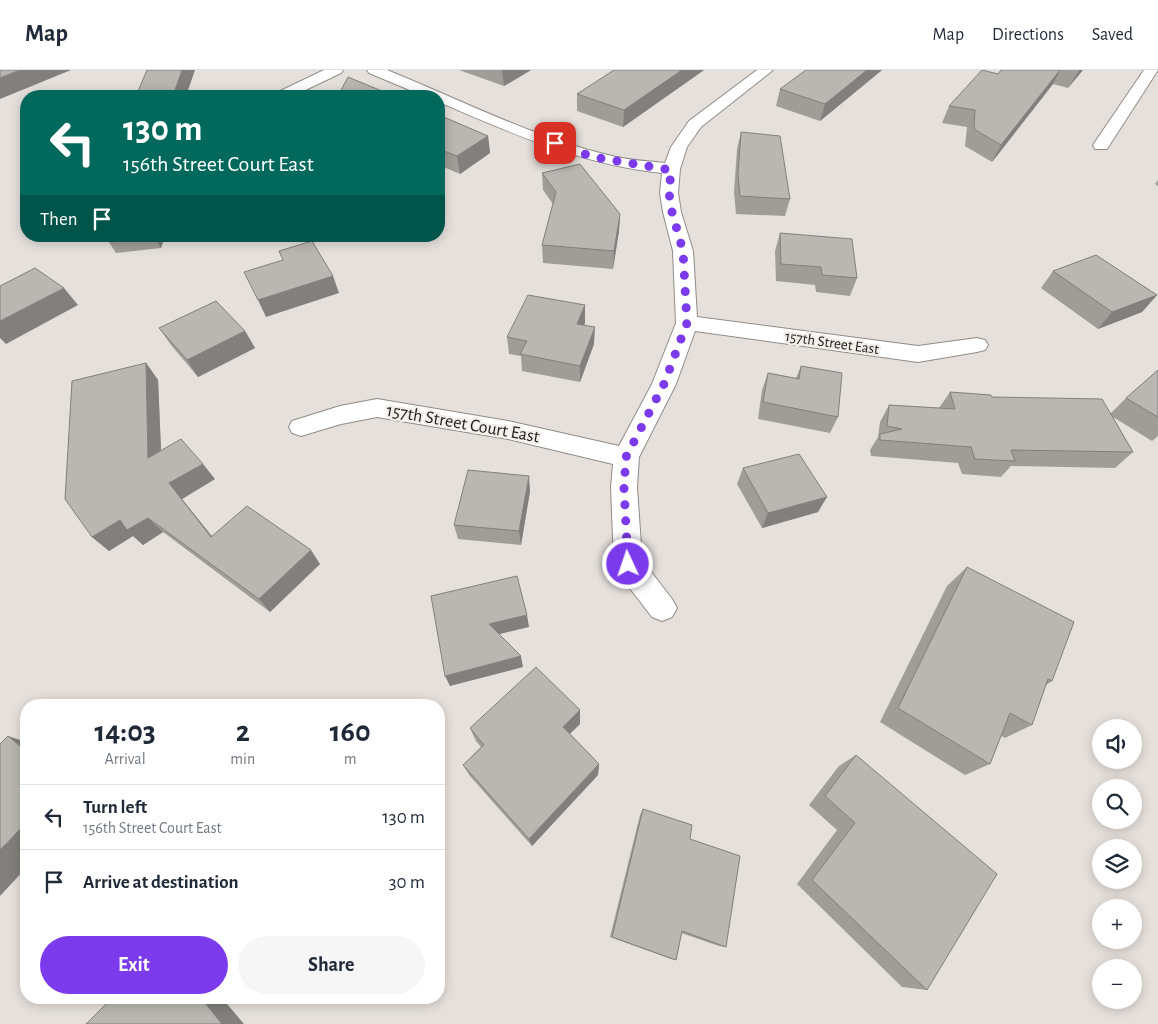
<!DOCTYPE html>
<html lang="en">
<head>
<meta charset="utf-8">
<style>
	body { margin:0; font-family:"Alegreya Sans",sans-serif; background:#f6f6f7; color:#1f2937; height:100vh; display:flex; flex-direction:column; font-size:19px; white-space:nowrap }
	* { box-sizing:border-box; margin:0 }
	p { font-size:16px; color:#747a83 }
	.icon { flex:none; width:28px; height:28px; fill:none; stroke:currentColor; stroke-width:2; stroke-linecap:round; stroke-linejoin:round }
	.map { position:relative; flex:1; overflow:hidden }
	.side { position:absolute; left:20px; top:629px; width:425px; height:305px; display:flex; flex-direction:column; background:#fff; border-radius:20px; box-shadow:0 2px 12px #0003 }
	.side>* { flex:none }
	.guide { position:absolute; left:20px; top:20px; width:425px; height:152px; border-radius:20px; box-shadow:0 2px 12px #0003; background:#00695c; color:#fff; overflow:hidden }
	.tools { position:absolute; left:1092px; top:649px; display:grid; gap:10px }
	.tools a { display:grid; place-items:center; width:50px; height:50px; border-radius:50%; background:#fff; box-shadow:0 2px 12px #0003; font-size:25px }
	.pin { position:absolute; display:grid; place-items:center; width:42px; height:42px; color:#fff; margin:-21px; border-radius:10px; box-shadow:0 2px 8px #0006 }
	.me { position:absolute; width:55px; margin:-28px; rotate:357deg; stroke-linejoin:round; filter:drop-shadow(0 0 4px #0008) }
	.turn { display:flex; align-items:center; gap:18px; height:105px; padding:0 20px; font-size:22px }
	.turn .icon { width:65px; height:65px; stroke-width:2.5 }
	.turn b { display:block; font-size:35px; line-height:42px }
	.then { display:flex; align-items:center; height:48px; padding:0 20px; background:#0003; gap:10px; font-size:19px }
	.eta { display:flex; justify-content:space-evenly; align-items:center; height:85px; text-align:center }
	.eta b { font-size:30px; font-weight:700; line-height:35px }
	.button { display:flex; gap:10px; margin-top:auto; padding:10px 20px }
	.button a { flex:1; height:58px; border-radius:30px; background:#7c3aed; color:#fff; font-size:20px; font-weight:700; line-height:58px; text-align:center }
	.button a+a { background:#f6f6f7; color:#1f2937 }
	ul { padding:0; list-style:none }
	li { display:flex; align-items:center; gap:15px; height:65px; padding:0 20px; border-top:1px solid #e0e1e3 }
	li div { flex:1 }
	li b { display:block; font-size:19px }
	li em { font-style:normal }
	header { display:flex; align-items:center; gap:30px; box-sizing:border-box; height:70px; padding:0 25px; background:#fff; border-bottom:1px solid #e0e1e3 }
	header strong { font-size:24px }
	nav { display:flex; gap:28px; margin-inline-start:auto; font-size:18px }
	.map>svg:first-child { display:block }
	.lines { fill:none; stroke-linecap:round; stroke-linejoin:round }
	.minor-casing { stroke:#908c88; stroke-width:2 }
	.minor { fill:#fff; fill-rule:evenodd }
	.wall { fill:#a09d98 }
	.shaded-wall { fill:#827f7c }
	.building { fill:#bab6b1; stroke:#827f7c }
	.route { stroke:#7c3aed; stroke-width:9; stroke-dasharray:0 16.2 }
	.labels { text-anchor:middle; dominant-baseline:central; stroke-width:4.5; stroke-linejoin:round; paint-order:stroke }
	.far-street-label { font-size:15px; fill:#1d1c1a; stroke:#f2eee9 }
	.street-label { font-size:18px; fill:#1d1c1a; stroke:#f2eee9 }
</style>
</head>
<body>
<header>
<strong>Map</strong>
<nav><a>Map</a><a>Directions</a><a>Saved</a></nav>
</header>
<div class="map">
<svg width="1158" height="954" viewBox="0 0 1158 954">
	<rect width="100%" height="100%" fill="#e5e0dc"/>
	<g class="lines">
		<g class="minor-casing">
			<g id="minor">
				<path d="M324,0H343L341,3L293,26H273L276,23Z"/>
				<path d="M367,0H387C459,29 532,67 608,85C626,90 646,91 665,93L671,77L689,51L757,0H773L701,57L687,77L680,99L678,123L681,142L693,181L697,247L918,276L977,268L985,270L988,275L985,280L977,282L918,292L695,261L676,314L639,387L637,417L642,490L672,529L677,538L672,547L662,551L652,547L618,503L614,494L611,417L613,394L508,369L377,347L341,354L301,366L292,363L289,357L292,351L340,336L377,329L508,351L619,376L652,314L676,253L673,181L663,142L660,123L662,103C581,94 513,64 439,32V26H424L369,3Z"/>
				<path d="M1144,0H1158L1107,79H1095L1093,75Z"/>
			</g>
		</g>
		<use href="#minor" class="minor"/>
	</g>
	<g class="wall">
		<path d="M459,0H531L504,16Z"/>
		<path d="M704,0L623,57L577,41V24Z"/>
		<path d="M806,0H882L820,51L776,36L780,19Z"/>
		<path d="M1001,0H1083L1068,18L1053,14L992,92L965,76L967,57L942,53L949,36L998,4Z"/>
		<path d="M439,45L488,66L490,83L460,104L439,95Z"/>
		<path d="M741,62L790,129L785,146L736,144L734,122L737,79Z"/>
		<path d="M542,103L620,144L619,161L613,199L543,193L542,175L553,134L543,120Z"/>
		<path d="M1158,110V116L1155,114Z"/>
		<path d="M780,163L857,208L850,226L816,222L815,215L776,211L775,181Z"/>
		<path d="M105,166H165L161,178L116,183Z"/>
		<path d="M1053,201L1157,225L1142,242L1098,259L1041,218Z"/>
		<path d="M585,253L584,255L594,274L580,312L522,301L521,286L509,284L507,267Z"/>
		<path d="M159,258L245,261L255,278L198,307L171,275Z"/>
		<path d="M146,293L158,310L161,380L215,409L182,429L212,466L320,494L270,542L163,462L143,475L133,466L109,481L92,467Z"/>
		<path d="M801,296L838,347L830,363L758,349L762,320L768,303L796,308Z"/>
		<path d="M1158,300V366L1152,371L1113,347L1133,382L1115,398L1011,396L1001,407L962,404L958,393L871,386L870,380L878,367L880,352L889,335L939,338L950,322L992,327L1111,343L1126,328Z"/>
		<path d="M743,398L818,442L762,458L737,414Z"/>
		<path d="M530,421L521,475L458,469L454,455Z"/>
		<path d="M967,497L1052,611L1046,615L1032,655L1005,668L1001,666L990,694L965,705L880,652L947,516Z"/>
		<path d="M580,654L570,664L599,694L598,705L532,776L470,706L463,695L481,677L476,671L470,658Z"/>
		<path d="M856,685L927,920L902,917L797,814L837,760L809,735L839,696Z"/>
		<path d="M643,739L690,769L726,877L719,876L681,863L676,890L671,889L610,867L640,745Z"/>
	</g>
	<g class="shaded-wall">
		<path d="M20,0H71L0,29V8Z"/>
		<path d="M182,0H195L186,26H173Z"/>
		<path d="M502,0H531L504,16Z"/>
		<path d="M682,0H704L623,57L624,40Z"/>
		<path d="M867,0H882L820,51L825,34Z"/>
		<path d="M1060,0L1053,14L992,92L1001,75Z"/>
		<path d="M1079,0H1083L1068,18L1078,2Z"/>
		<path d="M488,66L490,83L460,104L457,86Z"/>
		<path d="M620,144L619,161L613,199L614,181Z"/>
		<path d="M154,166H165L161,178Z"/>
		<path d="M333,206L339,223L266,247L258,230Z"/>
		<path d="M64,218L78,235L6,274L0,268V251Z"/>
		<path d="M1157,225L1142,242L1098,259L1112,242Z"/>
		<path d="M585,235V253L577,271V254Z"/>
		<path d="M595,257L594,274L580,312V296Z"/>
		<path d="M245,261L255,278L198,307L187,290Z"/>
		<path d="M146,293L158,310L162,403L148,388Z"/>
		<path d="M203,394L215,409L182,429L223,481L211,467L169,413Z"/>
		<path d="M529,406L530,421L521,475L519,461Z"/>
		<path d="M827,427L818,442L762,458L768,443Z"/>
		<path d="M148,448L163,462L143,475L133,466L109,481L92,467L120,450Z"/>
		<path d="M311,480L320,494L270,542L259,529Z"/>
		<path d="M527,545L529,557L492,566L489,554Z"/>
		<path d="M521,586L523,597L450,616L445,606Z"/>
		<path d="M580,640V654L564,669L563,657Z"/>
		<path d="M8,666L26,672V681Z"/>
		<path d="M599,694L598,705L532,776L529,769Z"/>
		<path d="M26,753V798L0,826V780Z"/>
		<path d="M201,928H222L244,954H222Z"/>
	</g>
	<g class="building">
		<path d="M0,0H20L0,8Z"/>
		<path d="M147,0H182L173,26H136Z"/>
		<path d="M614,0H682L624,40L577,24Z"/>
		<path d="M806,0H867L825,34L780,19Z"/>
		<path d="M982,0L998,4L1001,0H1060L1001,75L974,59L975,40L949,36Z"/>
		<path d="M348,7L394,26H338Z"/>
		<path d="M439,45L488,66L457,86L439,79Z"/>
		<path d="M741,62L780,66L790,129L740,126L738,105Z"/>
		<path d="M580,94L620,144L614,181L542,175L556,122L542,103Z"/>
		<path d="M780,163L852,169L857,208L822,205L821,197L781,194Z"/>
		<path d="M312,171L333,206L258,230L244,202L283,190L279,181Z"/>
		<path d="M1096,185L1157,225L1112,242L1053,201Z"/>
		<path d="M35,198L64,218L0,251V216Z"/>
		<path d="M528,225L585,235L577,254L595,257L580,296L520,284L527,271L507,267Z"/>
		<path d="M216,231L245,261L187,290L159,258Z"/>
		<path d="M146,293L148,388L181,369L203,394L169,413L211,467L247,436L311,480L259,529L148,448L127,460L120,450L92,467L65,429L72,311Z"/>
		<path d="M801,296L842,303L838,347L763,332L768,303L799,309Z"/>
		<path d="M1158,300V347L1126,328Z"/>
		<path d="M950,322L991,325L992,327L1102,329L1133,382L1011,380L1015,391L975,389L971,377L880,370V364L902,359L887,356L889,335L955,339Z"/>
		<path d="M799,384L827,427L768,443L743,398Z"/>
		<path d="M468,400L529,406L519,461L454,455Z"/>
		<path d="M967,497L1074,552L1052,611L1048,609L1032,655L1010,643L990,694L898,638Z"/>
		<path d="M517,506L527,545L489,554L521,586L445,606L431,526Z"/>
		<path d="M536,597L580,640L563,657L599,694L529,769L463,695L484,675L470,658Z"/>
		<path d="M8,666L26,681V753L0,780V674Z"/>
		<path d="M856,685L997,804L927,920L812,810L855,753L825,726Z"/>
		<path d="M643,739L692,755L690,769L740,786L726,877L682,861L676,890L612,867Z"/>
		<path d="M112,928H201L222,954H86Z"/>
	</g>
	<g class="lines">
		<path class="route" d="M555,73L593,87L671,100L669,123L672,142L683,181L687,253L664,314L626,387L624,418L628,494"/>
	</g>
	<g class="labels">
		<g class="far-street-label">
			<text transform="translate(832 273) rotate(8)">157th Street East</text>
		</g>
		<g class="street-label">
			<text transform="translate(463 354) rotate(10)">157th Street Court East</text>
		</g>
	</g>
</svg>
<div class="tools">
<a><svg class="icon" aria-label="sound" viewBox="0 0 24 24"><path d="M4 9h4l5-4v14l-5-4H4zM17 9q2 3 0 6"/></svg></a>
<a><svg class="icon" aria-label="search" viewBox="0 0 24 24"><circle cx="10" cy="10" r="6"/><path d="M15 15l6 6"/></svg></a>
<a><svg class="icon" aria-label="layers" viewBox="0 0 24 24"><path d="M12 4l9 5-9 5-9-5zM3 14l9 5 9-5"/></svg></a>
<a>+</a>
<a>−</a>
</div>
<div class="pin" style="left:555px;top:73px;background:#d93025"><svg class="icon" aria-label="arrive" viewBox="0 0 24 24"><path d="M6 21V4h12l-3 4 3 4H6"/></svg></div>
<svg class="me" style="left:628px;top:494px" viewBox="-20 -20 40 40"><circle r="17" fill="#7c3aed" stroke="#fff" stroke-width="3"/><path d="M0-11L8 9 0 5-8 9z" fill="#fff"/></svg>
<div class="guide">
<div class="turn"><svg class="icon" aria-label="left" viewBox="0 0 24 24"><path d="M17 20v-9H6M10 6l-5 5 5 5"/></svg><div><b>130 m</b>156th Street Court East</div></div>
<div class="then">Then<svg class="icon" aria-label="arrive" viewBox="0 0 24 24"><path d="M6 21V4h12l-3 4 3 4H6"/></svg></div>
</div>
<section class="side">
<div class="eta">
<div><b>14:03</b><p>Arrival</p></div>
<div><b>2</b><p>min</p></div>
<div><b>160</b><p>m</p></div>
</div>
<ul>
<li><svg class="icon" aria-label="left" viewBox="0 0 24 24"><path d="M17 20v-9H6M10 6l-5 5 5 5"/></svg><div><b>Turn left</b><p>156th Street Court East</p></div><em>130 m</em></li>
<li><svg class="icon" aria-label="arrive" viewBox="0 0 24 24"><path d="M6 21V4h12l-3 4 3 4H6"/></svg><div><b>Arrive at destination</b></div><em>30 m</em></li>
</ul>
<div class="button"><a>Exit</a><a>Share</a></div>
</section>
</div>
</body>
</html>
